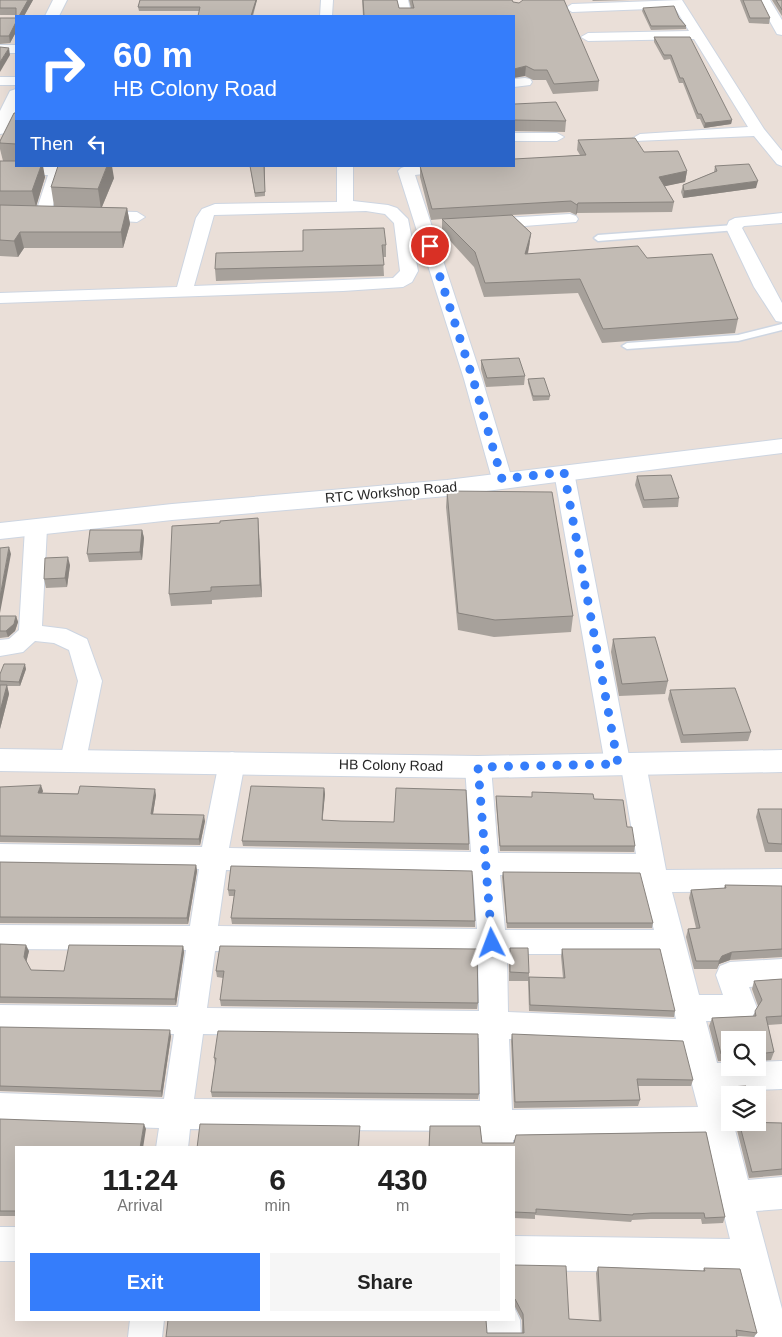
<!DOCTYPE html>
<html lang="en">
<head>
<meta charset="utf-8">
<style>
	body { margin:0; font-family:Arial,sans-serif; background:#f6f6f6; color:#222; height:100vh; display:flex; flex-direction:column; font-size:19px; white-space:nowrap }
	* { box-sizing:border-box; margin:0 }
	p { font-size:16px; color:#767676 }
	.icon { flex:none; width:28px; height:28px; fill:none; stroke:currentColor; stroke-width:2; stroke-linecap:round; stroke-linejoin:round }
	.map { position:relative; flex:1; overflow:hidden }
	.drawer { position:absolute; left:15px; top:1146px; width:500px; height:175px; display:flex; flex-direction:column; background:#fff; border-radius:0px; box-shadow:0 5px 20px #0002 }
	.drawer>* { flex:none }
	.banner { position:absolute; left:15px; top:15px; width:500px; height:152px; border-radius:0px; box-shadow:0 5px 20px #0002; background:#357dfb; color:#fff; overflow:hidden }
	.controls { position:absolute; left:721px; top:1031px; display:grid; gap:10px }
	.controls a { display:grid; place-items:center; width:45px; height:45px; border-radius:0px; background:#fff; box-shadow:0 5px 20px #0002; font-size:25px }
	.pin { position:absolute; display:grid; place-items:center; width:42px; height:42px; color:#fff; margin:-21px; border:2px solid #fff; border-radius:50%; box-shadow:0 1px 5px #0007 }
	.me { position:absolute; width:55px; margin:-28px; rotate:357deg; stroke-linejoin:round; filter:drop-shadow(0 0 4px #0008) }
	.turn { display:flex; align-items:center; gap:18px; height:105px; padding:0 15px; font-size:22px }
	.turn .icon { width:65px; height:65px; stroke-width:2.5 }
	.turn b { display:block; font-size:35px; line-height:42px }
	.then { display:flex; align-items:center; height:48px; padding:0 15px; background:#0003; gap:10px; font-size:19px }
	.eta { display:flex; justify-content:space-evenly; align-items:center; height:85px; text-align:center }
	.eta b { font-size:30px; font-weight:800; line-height:35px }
	.button { display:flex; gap:10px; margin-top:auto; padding:10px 15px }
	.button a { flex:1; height:58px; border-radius:0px; background:#357dfb; color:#fff; font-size:20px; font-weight:800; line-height:58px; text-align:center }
	.button a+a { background:#f6f6f6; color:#222 }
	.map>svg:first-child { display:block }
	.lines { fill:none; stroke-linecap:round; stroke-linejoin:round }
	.service-casing { stroke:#cdd5e1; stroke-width:3 }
	.minor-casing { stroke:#cdd5e1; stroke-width:2 }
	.tertiary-casing { stroke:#cdd5e1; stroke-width:2 }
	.service { fill:#fff; fill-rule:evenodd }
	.minor { fill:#fff; fill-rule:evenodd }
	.tertiary { fill:#fff; fill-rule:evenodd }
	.wall { fill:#a7a19b }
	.shaded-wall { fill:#88837e }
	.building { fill:#c2bbb4; stroke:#88837e }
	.route { stroke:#357dfb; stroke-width:9; stroke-dasharray:0 16.2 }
	.labels { text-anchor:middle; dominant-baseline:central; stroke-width:4; stroke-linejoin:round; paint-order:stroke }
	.street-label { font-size:14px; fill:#272727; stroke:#fff }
</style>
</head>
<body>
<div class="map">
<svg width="782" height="1337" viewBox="0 0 782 1337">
	<rect width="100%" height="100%" fill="#eadfd8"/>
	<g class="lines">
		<g class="service-casing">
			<g id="service">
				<path d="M734,225L738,228L737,230L598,241L594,238L598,235Z"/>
				<path d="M782,324V330L738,341L627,349L622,346L627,343L738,335Z"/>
			</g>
		</g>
		<g class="minor-casing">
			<g id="minor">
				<path d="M321,0H333L332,16H320Z"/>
				<path d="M396,0H408L412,16H400Z"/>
				<path d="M682,0L764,129L782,151V166L777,164L754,136L635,141L633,138L640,134L748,127L694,39L588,41L581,37L588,33L689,31L675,8L572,12L566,8L572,4Z"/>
				<path d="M758,0H770L782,20V35L777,34Z"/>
				<rect x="0" y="45" width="16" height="8"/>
				<rect x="0" y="77" width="16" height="8"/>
				<path d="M525,78L530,79L532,82L530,85L514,87V79Z"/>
				<path d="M514,133H557L564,137L557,141H514Z"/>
				<path d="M0,165L62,167L65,170L49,217L0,219V209H37L48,175H0Z"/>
				<path d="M337,166H353V201L388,205L397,208L408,219L418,271L412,282L403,287L343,291L0,303V293L177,287L196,218L202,209L215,204L337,202ZM366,211L385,214L394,223L400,271L393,278L194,286L214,215Z"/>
				<path d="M407,166H450L447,171L415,175L482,379L512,479L509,484L502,485L495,484L492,479L464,379L398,171L401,168Z"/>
				<path d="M97,211L137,212L145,217L137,222L91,219L89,216L91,213Z"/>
				<path d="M782,213V223L744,226L742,228L782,303V322L776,321L754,287L726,228L729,221L735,218Z"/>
				<path d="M570,214L576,216L578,219L576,222L487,229L479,224L487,219Z"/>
				<path d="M564,466L571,468L574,472L629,756L642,757L646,764L666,870L782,869V891L672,892L699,995H723L716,975L720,966L730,962L782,959V985L749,987L757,1008L752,1017L742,1021H706L717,1063H730V1068H758V1062L782,1061V1089L724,1091L730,1112V1122H733L748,1180L782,1177V1209L756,1211L782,1309V1337H755L739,1273L514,1270V1236L730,1239L705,1137L513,1140V1148H481V1131L190,1129L188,1148H156L159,1128L0,1123V1093L164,1099L174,1034L0,1031V1005L178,1007L186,950L0,949V925L190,926L199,869L0,866V844L202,847L219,762L223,755L232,752L241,755L245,762L229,848L471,852L465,767L469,760L478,757L487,760L491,767L498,853L636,854L622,773L609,771L605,764L554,472L557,468ZM226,870L473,875L477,929L218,926ZM500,875L640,876L654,930H505ZM215,951L478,954L479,1011L207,1008ZM507,954H660L676,1019L508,1012ZM203,1034L479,1038L480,1101L194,1099ZM509,1039L682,1046L698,1107L512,1110Z"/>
				<path d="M36,521L44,523L47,528L42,626L66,629L87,639L102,681L86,760L82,767L73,770L64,767L60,760L78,681L69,650L54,643L35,641L23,652L0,656V640L9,639L19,630L25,528L28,523Z"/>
				<rect x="0" y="1227" width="16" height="34"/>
				<path d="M514,1307L520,1320L521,1337H487L486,1320H514Z"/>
				<path d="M130,1320H164L162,1337H128Z"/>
			</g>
		</g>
		<g class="tertiary-casing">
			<g id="tertiary">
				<path d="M53,0H67L59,16H45Z"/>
				<path d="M16,89V112L6,133L0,134V111L10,91Z"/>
				<path d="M782,439V453L447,496L172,520L0,539V523L172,504L447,480Z"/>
				<path d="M0,749L478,756L782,750V772L478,778L0,771Z"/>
			</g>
		</g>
		<use href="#service" class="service"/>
		<use href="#minor" class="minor"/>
		<use href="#tertiary" class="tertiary"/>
	</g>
	<g class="wall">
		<path d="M0,0H33L24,16H16V32L10,43L0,44V18H16V15H0Z"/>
		<path d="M135,0H257L253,16L199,11H139L138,7L140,0Z"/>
		<path d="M362,0H397L399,8H411L409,0H512L513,2L599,81L598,91L553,94L546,80H533L525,76L514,16H363Z"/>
		<path d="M592,0H630L593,1Z"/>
		<path d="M740,0H761L770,18L769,24L749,23Z"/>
		<path d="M772,0H782V16Z"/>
		<path d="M643,8L679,18L686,26V29L651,30L642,11Z"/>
		<path d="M654,37L732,120L731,124L704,128L700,119H697L683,83H679L670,59L664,60L654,42Z"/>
		<path d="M515,104L566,121L565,132L514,131Z"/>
		<path d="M16,113V166L45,177L36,206H54L51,187L114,178L102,207L127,208L130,224L123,248H24L18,257L0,256V161H3L0,149V141Z"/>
		<path d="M578,140L644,152L687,171L685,182L664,186L674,202L672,212L577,213L576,215L570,212L512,215L531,233L528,254L647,258L738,319L735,333L602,343L578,293L484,297L474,267L442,232V219L431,220L420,177V166L580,155L577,150Z"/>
		<path d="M250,166H265V196L255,197Z"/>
		<path d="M715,166L756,188L683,198L681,192L683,185L714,172Z"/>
		<path d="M386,245V257H383L384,276L216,281L215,269L303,251Z"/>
		<path d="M481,360L525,376L524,385L486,387L481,369Z"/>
		<path d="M528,379L550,396L549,400L533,401L528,383Z"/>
		<path d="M637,476L679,498L678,507L643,508L635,485Z"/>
		<path d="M447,491L573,616L571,632L494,637L458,630L446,507Z"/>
		<path d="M258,518L262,597L212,600V604L171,606L169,594L220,523Z"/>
		<path d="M142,530L144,538L142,560L89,562L87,554Z"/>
		<path d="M70,565L67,587L46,588L44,579Z"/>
		<path d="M0,616H16L18,622L15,631L8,637L0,638Z"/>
		<path d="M613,639L668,681L665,694L619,696L611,652Z"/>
		<path d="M26,669L20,686H7L9,694L0,729V674Z"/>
		<path d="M670,690L751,732L748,741L681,743L668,699Z"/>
		<path d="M0,787L43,791L42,793L156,795L153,814L205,821L200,845L0,842Z"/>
		<path d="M324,788L325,794L322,820L469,844V850L243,846L242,841Z"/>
		<path d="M532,792L594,799L627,827L635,846L634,852L500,851L496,802V796L532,797Z"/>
		<path d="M758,809H782V852H765L756,817Z"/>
		<path d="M0,862L196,865L197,871L188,924L0,923Z"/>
		<path d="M231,866L475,921V927L232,924L231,918L234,896H229L228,890Z"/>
		<path d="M503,872L653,923L652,928H507L502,877Z"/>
		<path d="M725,885L782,886V957L730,960L719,964L717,969H694L686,937L688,929L696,928L689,898L691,890L724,888Z"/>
		<path d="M0,944L29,951L26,962L31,970L64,971L183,946L184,952L176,1005L0,1003Z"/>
		<path d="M220,946L478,1003L477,1009L221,1006L220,1000L223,978L217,977L216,971Z"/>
		<path d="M510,948L529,973V977L563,978L561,956L562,949L675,1011L674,1017L529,1011L528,981H509V956Z"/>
		<path d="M782,979V1024L768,1025L774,1052L771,1060L758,1061V1040H730V1061H718L709,1026L712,1018L753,1016L758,1006L752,989L754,981Z"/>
		<path d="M0,1027L171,1036L162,1097L0,1091Z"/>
		<path d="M512,1034L693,1080L691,1086H638L640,1100L638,1106L514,1108L511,1041Z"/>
		<path d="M214,1058L479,1094L478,1099L212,1097L211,1092L215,1064Z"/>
		<path d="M729,1087L749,1095H730V1111L726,1093Z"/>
		<path d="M0,1119L146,1129L16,1148V1216H0Z"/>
		<path d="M735,1122L782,1123V1175L749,1178Z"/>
		<path d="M430,1126H480L482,1143H514L516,1135L706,1132L725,1217L723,1223L702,1224L701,1219H650L632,1220L631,1222L535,1215V1219L514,1218V1148H429Z"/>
		<path d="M514,1265L569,1319L599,1321L596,1273L598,1267L703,1271L704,1268L757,1333L754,1337L737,1336L166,1337L522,1333V1320L514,1305V1306Z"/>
	</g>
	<g class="shaded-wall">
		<path d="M28,0H33L24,16H19Z"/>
		<path d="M256,0H257L252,16H251Z"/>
		<path d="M16,22V32L10,43L9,36Z"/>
		<path d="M9,48L10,55L0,72V62Z"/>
		<path d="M526,66L525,76L514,78V69Z"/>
		<path d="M732,120L731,124L704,128L705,123Z"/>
		<path d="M41,166H43L45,177L36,207L32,191Z"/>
		<path d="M107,166H112L114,178L101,209L98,189Z"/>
		<path d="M687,171L685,182L657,188L659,177Z"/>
		<path d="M758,181L756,188L683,198L684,191Z"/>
		<path d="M578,203L577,213L576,215L577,205Z"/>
		<path d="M127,208L130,224L123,248L121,232Z"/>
		<path d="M20,232L24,248L18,257L14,241Z"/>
		<path d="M531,233L529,247L524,268L525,254Z"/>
		<path d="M258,518L259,531L262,597L260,585Z"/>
		<path d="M142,530L144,538L142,560L140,552Z"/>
		<path d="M9,547L11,554L0,613V597Z"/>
		<path d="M68,557L70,565L67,587L65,578Z"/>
		<path d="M16,616L18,622L15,631L8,637L6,631Z"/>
		<path d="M25,664L26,669L20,686L19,682Z"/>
		<path d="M7,685L9,694L0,729V711Z"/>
		<path d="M41,785L43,791L40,799L38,793Z"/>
		<path d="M324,788L325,794L322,826V820Z"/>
		<path d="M155,789L156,795L152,820L151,814Z"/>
		<path d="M204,815L205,821L200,845L199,839Z"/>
		<path d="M196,865L197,871L188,924L187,918Z"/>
		<path d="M26,945L29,951L26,963L24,957Z"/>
		<path d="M183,946L184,952L176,1005L175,999Z"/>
		<path d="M732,952L730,960L719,964L717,969L719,961L722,956Z"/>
		<path d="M170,1030L171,1036L162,1097L161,1091Z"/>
		<path d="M144,1124L146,1129L143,1148H140Z"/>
		<path d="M360,1126L359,1148H358Z"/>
	</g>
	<g class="building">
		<path d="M0,0H28L19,16H16V22L9,36H0V18H16V8H0Z"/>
		<path d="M140,0H256L251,16H256H198L200,7H138Z"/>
		<path d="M363,0H397L399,8H414L412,0H512L513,2L519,3L523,0H564L599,81L554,84L547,70H534L526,66L514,69V16H364Z"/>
		<path d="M743,0H761L770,18H750Z"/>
		<path d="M776,0H782V10Z"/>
		<path d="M674,6L679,18L686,26H651L643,8Z"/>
		<path d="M654,37H690L732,120L705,123L701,114H698L683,78H680L671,55H664Z"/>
		<path d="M0,47L9,48L0,62Z"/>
		<path d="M556,102L566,121L514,120V103L515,104Z"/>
		<path d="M14,113H16V144L0,143V141Z"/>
		<path d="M635,138L644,152L678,151L687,171L659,177L674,202L578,203L577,205L571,201L432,209L420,166H514V159L586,155L578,140Z"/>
		<path d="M0,161H16V166H41L32,191H0Z"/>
		<path d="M749,164L758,181L684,191L683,185L717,171L715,166Z"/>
		<path d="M58,166H107L98,189L51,187Z"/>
		<path d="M250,166H264L265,192L255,193Z"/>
		<path d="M0,205L127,208L121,232H20L14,241L0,240Z"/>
		<path d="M512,215L531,233L525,254L638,246L647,258L712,254L738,319L603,329L580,279L485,283L475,252L442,219Z"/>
		<path d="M384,228L386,245H382L384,265L215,269L216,253L303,251V230Z"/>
		<path d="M519,358L525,376L487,378L481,360Z"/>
		<path d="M544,378L550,396H533L528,379Z"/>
		<path d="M671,475L679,498L644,500L637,476Z"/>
		<path d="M447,491L552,492L573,616L495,620L458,613Z"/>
		<path d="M258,518L260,585L211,587V591L169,594L172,526L220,523V521Z"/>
		<path d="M90,530H142L140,552L87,554Z"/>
		<path d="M9,547L0,597V548Z"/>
		<path d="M68,557L65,578L44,579L45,558Z"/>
		<path d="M0,616H16L14,624L6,631H0Z"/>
		<path d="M655,637L668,681L622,684L613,639Z"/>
		<path d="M4,664H25L19,682L0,681V674Z"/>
		<path d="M0,685H7L0,711Z"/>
		<path d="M735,688L751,732L683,735L670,690Z"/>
		<path d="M41,785L38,793L78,794L80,786L155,789L151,814L204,815L199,839L0,836V787Z"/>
		<path d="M251,786L324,788L322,820L341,821L394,822L396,788L466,790L469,844L242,841Z"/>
		<path d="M532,792L593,794L594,799L623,800L627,827H632L635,846H500L496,796L532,797Z"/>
		<path d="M758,809H782V844L768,843Z"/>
		<path d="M0,862L196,865L187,918L0,917Z"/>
		<path d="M231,866L472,871L475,921L231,918L235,890H228Z"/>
		<path d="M503,872L640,873L653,923H507Z"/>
		<path d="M725,885L782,886V949L732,952L722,956L719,961H696L688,929L700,928L691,890L726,888Z"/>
		<path d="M0,944L26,945L24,957L31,970L64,971L69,945L183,946L175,999L0,997Z"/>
		<path d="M220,946L477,949L478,1003L220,1000L224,971H216Z"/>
		<path d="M510,948H528L529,973L510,972Z"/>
		<path d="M562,949H660L675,1011L530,1005L529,977L565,978Z"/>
		<path d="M782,979V1016L766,1017L774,1052L758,1054V1040H730V1054H721L712,1018L756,1016L755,1011L762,1000L754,981Z"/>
		<path d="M0,1027L170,1030L161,1091L0,1086Z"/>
		<path d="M218,1031L478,1034L479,1094L211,1092L216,1058H214Z"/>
		<path d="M512,1034L683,1041L693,1080L637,1079L640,1100L515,1102Z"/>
		<path d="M746,1086L749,1095H730L729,1087Z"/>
		<path d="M0,1119L144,1124L140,1148H16V1211H0Z"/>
		<path d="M739,1122L782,1123V1169L752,1172Z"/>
		<path d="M200,1124L360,1126L358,1148H197Z"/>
		<path d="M430,1126H480L482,1143H514L516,1135L706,1132L725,1217L705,1218L704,1213H652L633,1214V1215L536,1209V1213L514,1212V1148H429Z"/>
		<path d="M514,1265L566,1266L569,1319L601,1321L598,1267L705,1271L704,1268L740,1269L757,1333L736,1330L737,1337H166L168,1320H486L487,1333H524L523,1314L515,1299L514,1301Z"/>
	</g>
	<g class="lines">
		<path class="route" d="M430,246L473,379L502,479L564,472L618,764L478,767L492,943"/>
	</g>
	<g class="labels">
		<g class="street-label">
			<text transform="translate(391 492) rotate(-5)">RTC Workshop Road</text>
			<text transform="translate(391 765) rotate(1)">HB Colony Road</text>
		</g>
	</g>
</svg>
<div class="controls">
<a><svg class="icon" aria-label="search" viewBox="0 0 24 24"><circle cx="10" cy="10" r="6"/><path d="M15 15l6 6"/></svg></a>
<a><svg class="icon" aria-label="layers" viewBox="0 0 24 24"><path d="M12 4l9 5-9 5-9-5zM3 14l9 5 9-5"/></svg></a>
</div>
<div class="pin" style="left:430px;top:246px;background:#d93025"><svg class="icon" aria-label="arrive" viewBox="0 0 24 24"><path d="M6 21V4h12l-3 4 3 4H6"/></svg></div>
<svg class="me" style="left:492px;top:943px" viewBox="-20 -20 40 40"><path d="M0-17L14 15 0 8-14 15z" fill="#357dfb" stroke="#fff" stroke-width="4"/></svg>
<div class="banner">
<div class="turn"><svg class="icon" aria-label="right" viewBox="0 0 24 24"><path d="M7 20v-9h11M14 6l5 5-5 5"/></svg><div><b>60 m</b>HB Colony Road</div></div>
<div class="then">Then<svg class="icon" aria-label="left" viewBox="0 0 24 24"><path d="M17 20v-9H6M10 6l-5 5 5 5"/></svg></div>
</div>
<section class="drawer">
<div class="eta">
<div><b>11:24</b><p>Arrival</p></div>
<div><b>6</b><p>min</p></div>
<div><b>430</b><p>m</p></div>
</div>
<div class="button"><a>Exit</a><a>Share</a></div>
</section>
</div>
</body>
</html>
